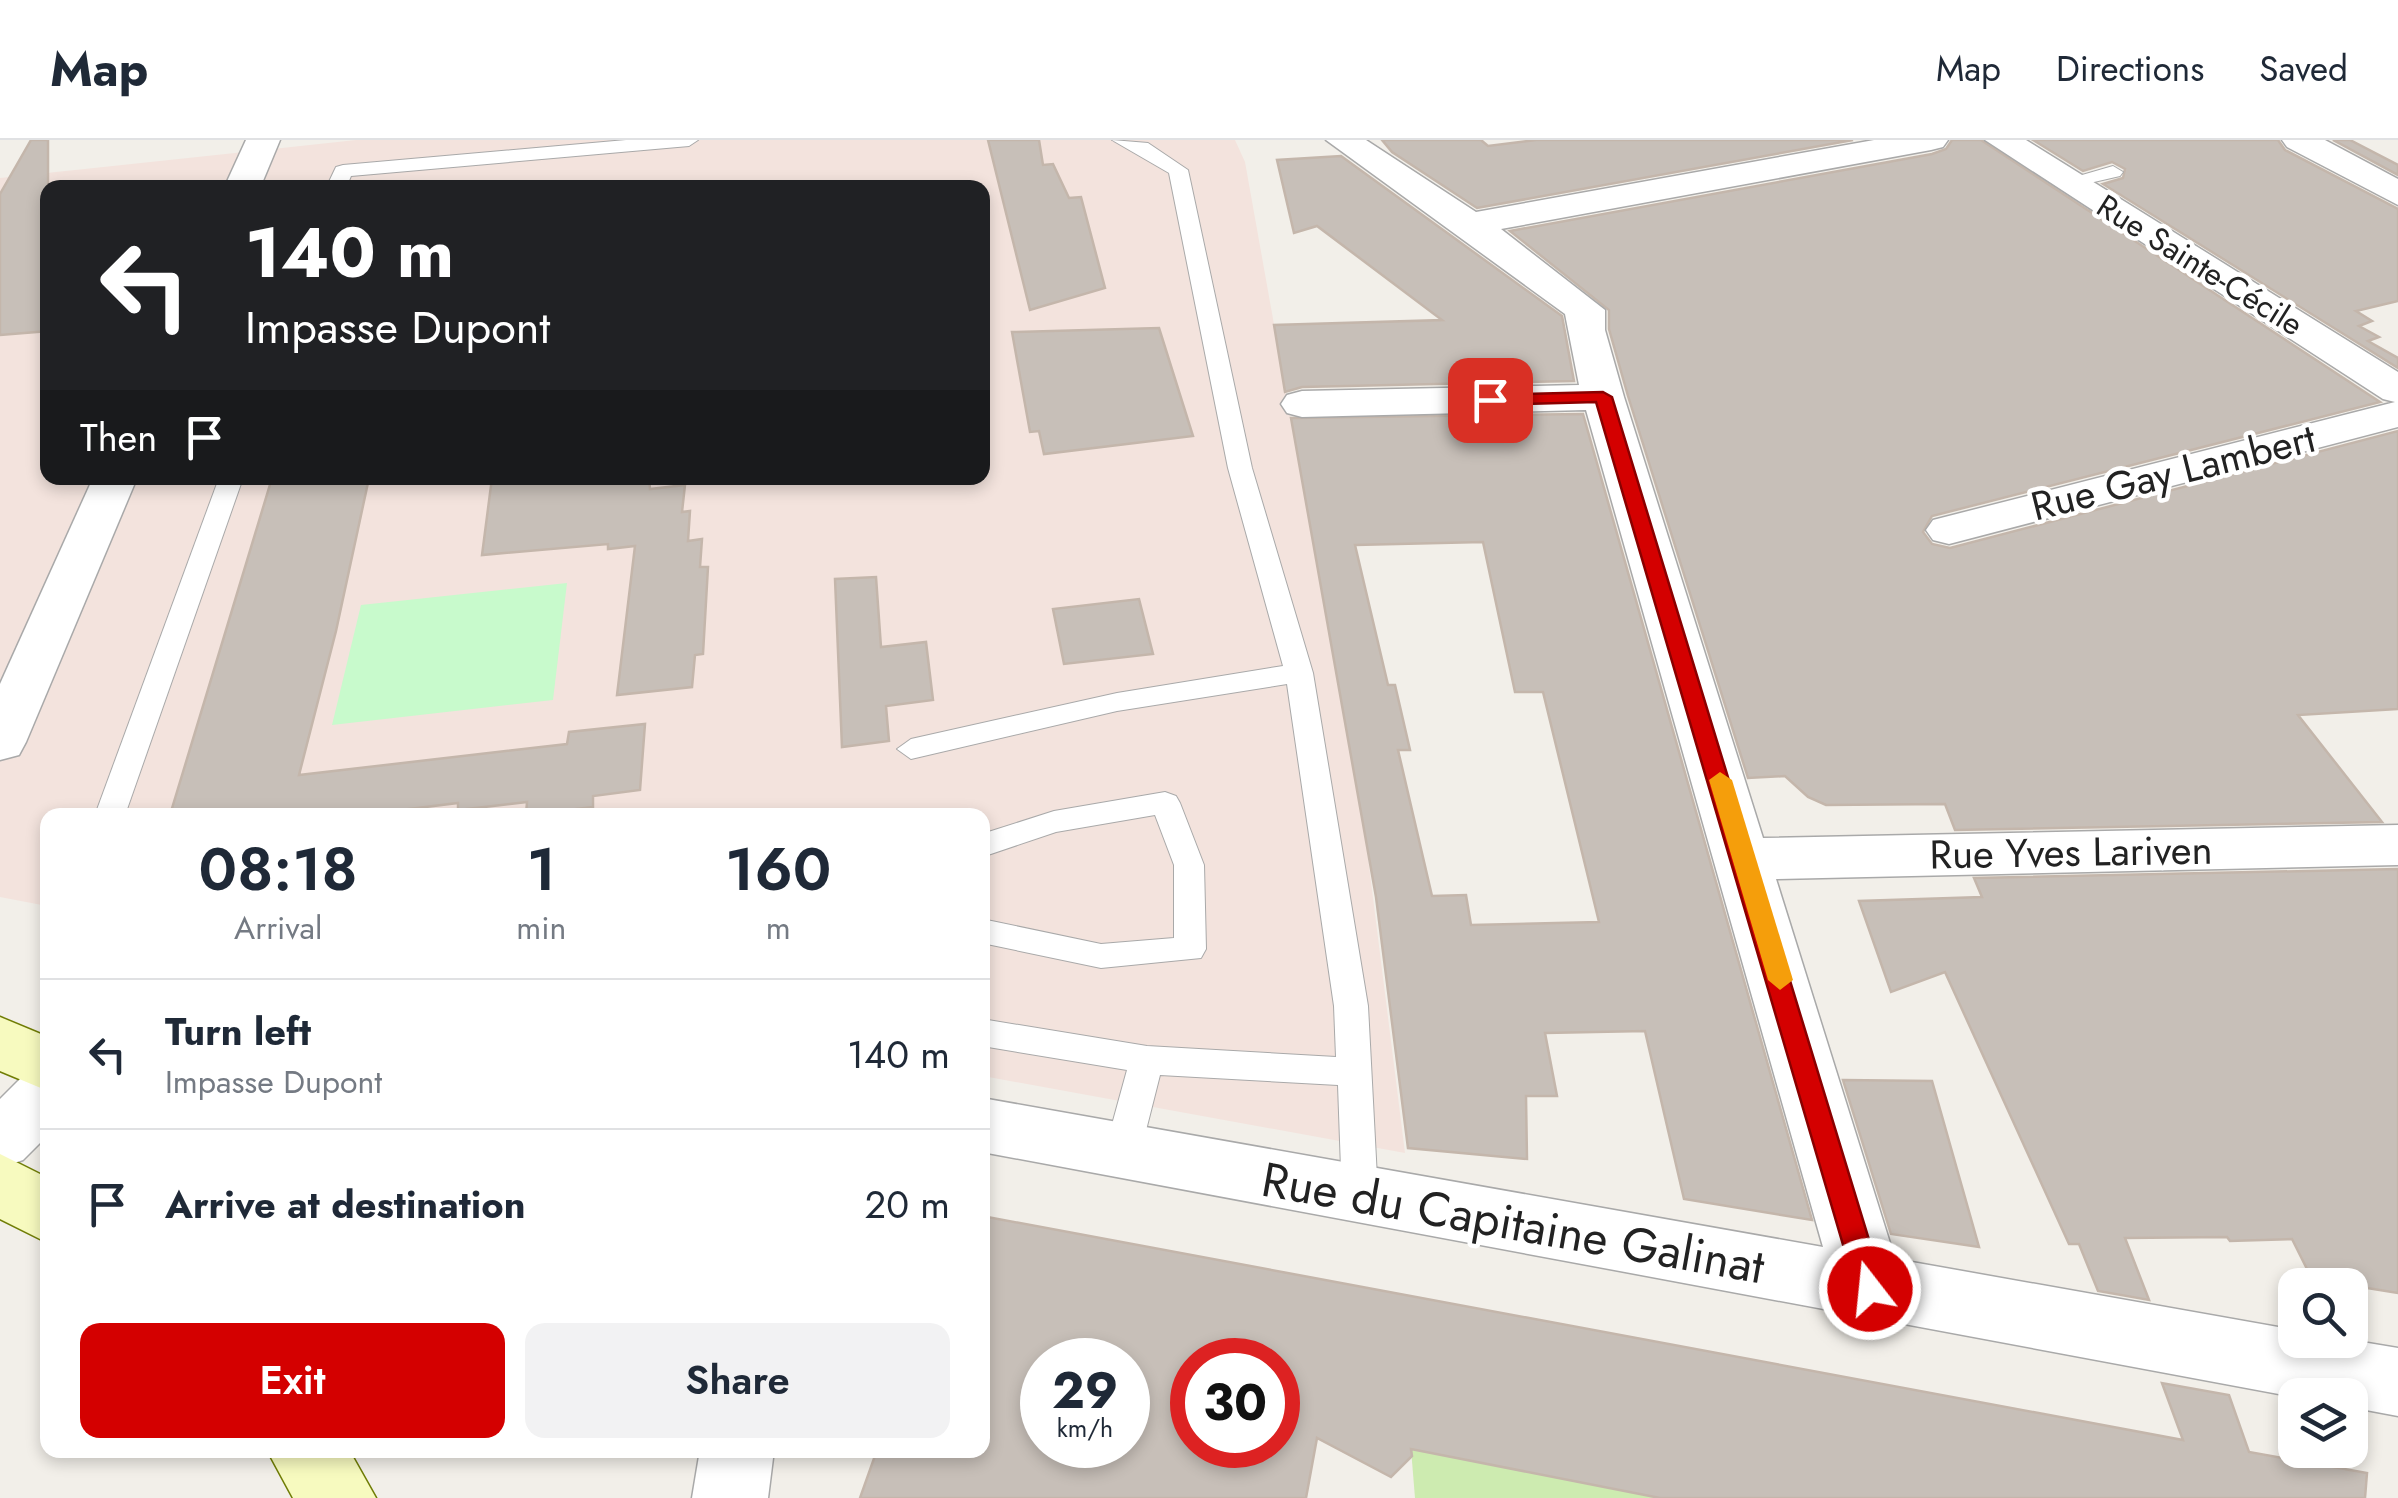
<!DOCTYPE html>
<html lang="en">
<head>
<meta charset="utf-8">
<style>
	body { margin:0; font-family:Jost,sans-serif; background:#f2f2f3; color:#1f2937; height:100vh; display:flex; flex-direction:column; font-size:38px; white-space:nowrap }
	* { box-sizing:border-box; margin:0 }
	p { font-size:32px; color:#747a83 }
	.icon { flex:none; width:55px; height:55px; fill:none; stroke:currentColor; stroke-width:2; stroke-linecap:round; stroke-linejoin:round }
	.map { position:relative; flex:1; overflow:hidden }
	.sheet { position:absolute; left:40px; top:668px; width:950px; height:650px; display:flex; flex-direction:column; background:#fff; border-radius:20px; box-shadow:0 5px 15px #0003 }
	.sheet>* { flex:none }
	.top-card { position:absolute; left:40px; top:40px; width:950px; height:305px; border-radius:20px; box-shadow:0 5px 15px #0003; background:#202124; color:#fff; overflow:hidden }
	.tools { position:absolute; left:2278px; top:1128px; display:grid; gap:20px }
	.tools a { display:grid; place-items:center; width:90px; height:90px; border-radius:20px; background:#fff; box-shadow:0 5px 15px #0003; font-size:50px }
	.speed { position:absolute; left:1020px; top:1198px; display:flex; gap:20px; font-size:50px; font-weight:700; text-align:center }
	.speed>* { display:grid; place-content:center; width:130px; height:130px; border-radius:50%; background:#fff; box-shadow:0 5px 15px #0003; line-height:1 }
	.speed small { font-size:25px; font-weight:400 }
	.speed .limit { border:15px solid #d22; background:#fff; color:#111 }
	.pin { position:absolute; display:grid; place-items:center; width:85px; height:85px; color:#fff; margin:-42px; border-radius:20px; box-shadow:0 5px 15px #0006 }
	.me { position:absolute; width:110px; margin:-55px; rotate:344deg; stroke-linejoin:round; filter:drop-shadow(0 0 8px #0008) }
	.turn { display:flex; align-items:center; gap:35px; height:210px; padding:0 40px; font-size:45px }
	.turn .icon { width:130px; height:130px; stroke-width:2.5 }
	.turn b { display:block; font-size:70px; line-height:85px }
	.then { display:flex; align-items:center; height:95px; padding:0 40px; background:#0003; gap:20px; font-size:38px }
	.eta { display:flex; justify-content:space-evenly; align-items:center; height:170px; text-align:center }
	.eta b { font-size:60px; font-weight:600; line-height:70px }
	.action { display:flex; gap:20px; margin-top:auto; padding:20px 40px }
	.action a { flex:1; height:115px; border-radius:20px; background:#d40000; color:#fff; font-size:40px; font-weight:600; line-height:115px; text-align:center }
	.action a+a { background:#f2f2f3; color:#1f2937 }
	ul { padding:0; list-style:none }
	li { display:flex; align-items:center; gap:30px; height:150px; padding:0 40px; border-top:2px solid #e0e1e3 }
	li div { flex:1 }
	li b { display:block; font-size:38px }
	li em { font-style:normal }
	header { display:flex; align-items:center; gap:60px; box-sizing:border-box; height:140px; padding:0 50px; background:#fff; border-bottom:2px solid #e0e1e3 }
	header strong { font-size:48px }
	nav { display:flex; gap:55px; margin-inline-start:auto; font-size:35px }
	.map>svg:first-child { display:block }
	.military { fill:#f3e3dd; fill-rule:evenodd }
	.grass { fill:#cdebb0 }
	.park { fill:#c8facc }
	.building { fill:#c7bfb8; stroke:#c4b6ab; stroke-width:2.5; fill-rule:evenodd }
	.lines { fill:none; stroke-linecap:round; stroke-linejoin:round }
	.service-casing { stroke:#a9a9a9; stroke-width:2 }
	.minor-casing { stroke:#a9a9a9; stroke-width:3 }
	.secondary-casing { stroke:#707d05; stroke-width:3 }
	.service { fill:#fff; fill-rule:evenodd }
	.minor { fill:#fff; fill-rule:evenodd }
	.secondary { fill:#f7fabf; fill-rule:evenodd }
	.route { fill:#d40000; stroke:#8a0000; stroke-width:2.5 }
	.slow { fill:#f59e0b }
	.labels { text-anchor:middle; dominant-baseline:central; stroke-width:9; stroke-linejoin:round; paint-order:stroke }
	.far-street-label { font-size:32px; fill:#222; stroke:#fff }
	.street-label { font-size:40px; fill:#222; stroke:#fff }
	.near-street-label { font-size:48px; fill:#222; stroke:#fff }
</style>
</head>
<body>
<header>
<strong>Map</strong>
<nav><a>Map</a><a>Directions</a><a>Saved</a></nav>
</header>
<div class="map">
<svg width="2398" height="1358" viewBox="0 0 2398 1358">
	<rect width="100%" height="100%" fill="#f2efe9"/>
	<path class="military" d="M356,0H1235L1245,22L1365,694L1405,1013L983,936L982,675H48L47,766L0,757V38ZM48,48H982V338H48Z"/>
	<path class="grass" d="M1411,1309L1660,1358H1415Z"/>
	<path class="park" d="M567,443L553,560L332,585L361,465Z"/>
	<g class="building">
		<path d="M31,0H48V191L0,195V54Z"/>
		<path d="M988,0H1039L1043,25L1053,24L1069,58L1081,57L1105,148L1030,170Z"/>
		<path d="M1382,0H1481L1488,6L1536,0H1853L1477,68L1392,12Z"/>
		<path d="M1952,0H1981L2380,262L1932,376L1923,392L1932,404L1950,408L2398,291V569L2298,575L2382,682L1955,690L1945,664L1826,665L1808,657L1785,636L1748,638L1628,256L1609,189V170L1510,91L1932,14L1946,9Z"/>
		<path d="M2033,0H2278L2285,10L2398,69V161L2356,171L2372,181L2359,186L2379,197L2368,201L2398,218V228L2103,44L2123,38L2125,29L2112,22L2083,31Z"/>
		<path d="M2333,0H2350L2398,25V35Z"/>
		<path d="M1341,16L1562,176L1574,241L1302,247L1285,252L1274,185L1442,180L1317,86L1294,93L1277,20Z"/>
		<path d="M1159,188L1193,296L1044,314L1039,291L1030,292L1012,192Z"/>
		<path d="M1583,274L1812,1080L1684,1059L1645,891L1545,893L1557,956H1526L1527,1019L1408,1008L1376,757L1291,278ZM1483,402L1515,552H1543L1599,782L1471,785L1466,755L1432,756L1398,610H1410L1395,545H1388L1355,405Z"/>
		<path d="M272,338H369L336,491L299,635L567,604L569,592L645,584L640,650L593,656V667L526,675L527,662L458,670V663L361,675H170Z"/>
		<path d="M492,338H649L650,349L685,345L682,372L690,371L688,401L702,399L700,427H708L703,514L695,515L692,547L617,555L635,406L608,409V404L482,415Z"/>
		<path d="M876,437L881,507L926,502L933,560L886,566L889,601L842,607L835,439Z"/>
		<path d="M1139,459L1153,514L1064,524L1053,469Z"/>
		<path d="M2398,729V1153L2312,1139L2292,1099L2230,1101L2227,1097L2125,1098L2149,1160L2098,1151L2079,1104H2069L1945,832L1891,852L1859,761L1982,757L1974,738Z"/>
		<path d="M1843,940L1932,941L1979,1107L1891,1094Z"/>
		<path d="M982,1076L2183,1300L2162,1243L2229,1255L2249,1312L2367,1333L2365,1358H1660L1411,1309L1412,1316L1391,1337L1317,1298L1306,1358H860L877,1310H982ZM1042,1220H1128V1305H1042ZM1192,1220H1278V1305H1192Z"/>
	</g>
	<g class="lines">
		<g class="service-casing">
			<g id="service">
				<path d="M626,0H698L689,6L351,36L346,48H326L336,27L343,25Z"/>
				<path d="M1112,0L1148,3L1188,30L1252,328L1313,533L1368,866L1378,1057L1373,1068L1360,1073L1347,1068L1342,1057L1338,945L1160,935L1141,1010L1136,1021L1123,1025L1110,1021L1105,1010L1127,930L982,906V879L1147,906L1336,917L1334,866L1287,544L1117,571L911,619L897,609L911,599L1117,553L1283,526L1228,328L1169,33Z"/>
				<path d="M2113,26L2123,32L2120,36L2068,48L2058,42Z"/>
				<path d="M219,338H243L125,675H95Z"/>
				<path d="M1165,652L1176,656L1180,663L1204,725L1206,809L1201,818L1101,828L982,803V779L1101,804L1174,798V725L1155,675L1056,692L982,717V694L1054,671Z"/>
			</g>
		</g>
		<g class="minor-casing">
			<g id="minor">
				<path d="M246,0H280L260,48H224Z"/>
				<path d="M1326,0H1366L1476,72L1874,0H1948L1943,7L1931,10L1501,89L1605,170V190L1624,257L1763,698L2398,685V725L1776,739L1895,1119L2295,1190V1200H2350L2398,1208V1276L2350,1267V1255L2295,1257L982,1012V958L1823,1107L1586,270L1302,277L1287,273L1281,264L1287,255L1302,251L1579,245L1565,174Z"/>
				<path d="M1985,0H2026L2398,232V287L1949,404L1933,400L1926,390L1933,380L2395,262L2383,259Z"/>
				<path d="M2282,0H2325L2398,39V65L2287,7Z"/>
				<path d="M93,338H137L26,602L19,615L0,620V544Z"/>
				<path d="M48,926V995L23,1020L0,1028V959L26,933Z"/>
				<path d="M700,1310H774L768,1358H692Z"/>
			</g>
		</g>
		<g class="secondary-casing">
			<g id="secondary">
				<path d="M0,877L48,897V951L0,931Z"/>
				<path d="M0,1014L48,1038V1103L0,1079Z"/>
				<path d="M267,1310H349L376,1358H293Z"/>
			</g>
		</g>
		<use href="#service" class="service"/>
		<use href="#minor" class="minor"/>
		<use href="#secondary" class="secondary"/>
	</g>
	<path class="route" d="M1603,252L1612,257L1884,1149L1880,1158L1870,1162L1860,1158L1856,1149L1596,262L1490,265L1481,260L1490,255Z"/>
	<path class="slow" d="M1720,632L1732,640L1793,840L1780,850L1768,840L1709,640Z"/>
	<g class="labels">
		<g class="far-street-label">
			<text transform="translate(2200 125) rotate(32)">Rue Sainte-Cécile</text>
		</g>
		<g class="street-label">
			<text transform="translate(2173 332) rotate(-14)">Rue Gay Lambert</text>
			<text transform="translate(2071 712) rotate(-1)">Rue Yves Lariven</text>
		</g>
		<g class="near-street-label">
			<text transform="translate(1513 1083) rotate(10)">Rue du Capitaine Galinat</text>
		</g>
	</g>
</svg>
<div class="tools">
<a><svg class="icon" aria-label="search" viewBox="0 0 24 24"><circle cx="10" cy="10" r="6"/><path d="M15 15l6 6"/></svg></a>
<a><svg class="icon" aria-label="layers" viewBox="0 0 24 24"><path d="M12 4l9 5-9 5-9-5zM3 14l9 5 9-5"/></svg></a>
</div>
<div class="speed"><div>29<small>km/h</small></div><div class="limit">30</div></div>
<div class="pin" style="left:1490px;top:260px;background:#d93025"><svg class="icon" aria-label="arrive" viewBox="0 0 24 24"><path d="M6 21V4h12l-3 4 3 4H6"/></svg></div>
<svg class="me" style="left:1870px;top:1149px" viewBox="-20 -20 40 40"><circle r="17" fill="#d40000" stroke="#fff" stroke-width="3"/><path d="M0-11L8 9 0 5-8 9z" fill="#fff"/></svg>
<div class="top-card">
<div class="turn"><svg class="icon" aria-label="left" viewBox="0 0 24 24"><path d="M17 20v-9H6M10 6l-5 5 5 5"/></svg><div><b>140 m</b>Impasse Dupont</div></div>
<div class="then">Then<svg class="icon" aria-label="arrive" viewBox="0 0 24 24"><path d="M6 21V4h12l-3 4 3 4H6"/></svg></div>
</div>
<section class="sheet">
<div class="eta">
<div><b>08:18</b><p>Arrival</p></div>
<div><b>1</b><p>min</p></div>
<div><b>160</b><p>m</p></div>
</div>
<ul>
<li><svg class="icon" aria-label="left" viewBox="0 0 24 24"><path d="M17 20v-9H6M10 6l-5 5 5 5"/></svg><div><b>Turn left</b><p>Impasse Dupont</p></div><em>140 m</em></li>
<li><svg class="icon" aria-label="arrive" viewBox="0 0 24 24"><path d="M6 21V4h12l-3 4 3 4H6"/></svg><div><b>Arrive at destination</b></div><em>20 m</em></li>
</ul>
<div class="action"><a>Exit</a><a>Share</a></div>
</section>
</div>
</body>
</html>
